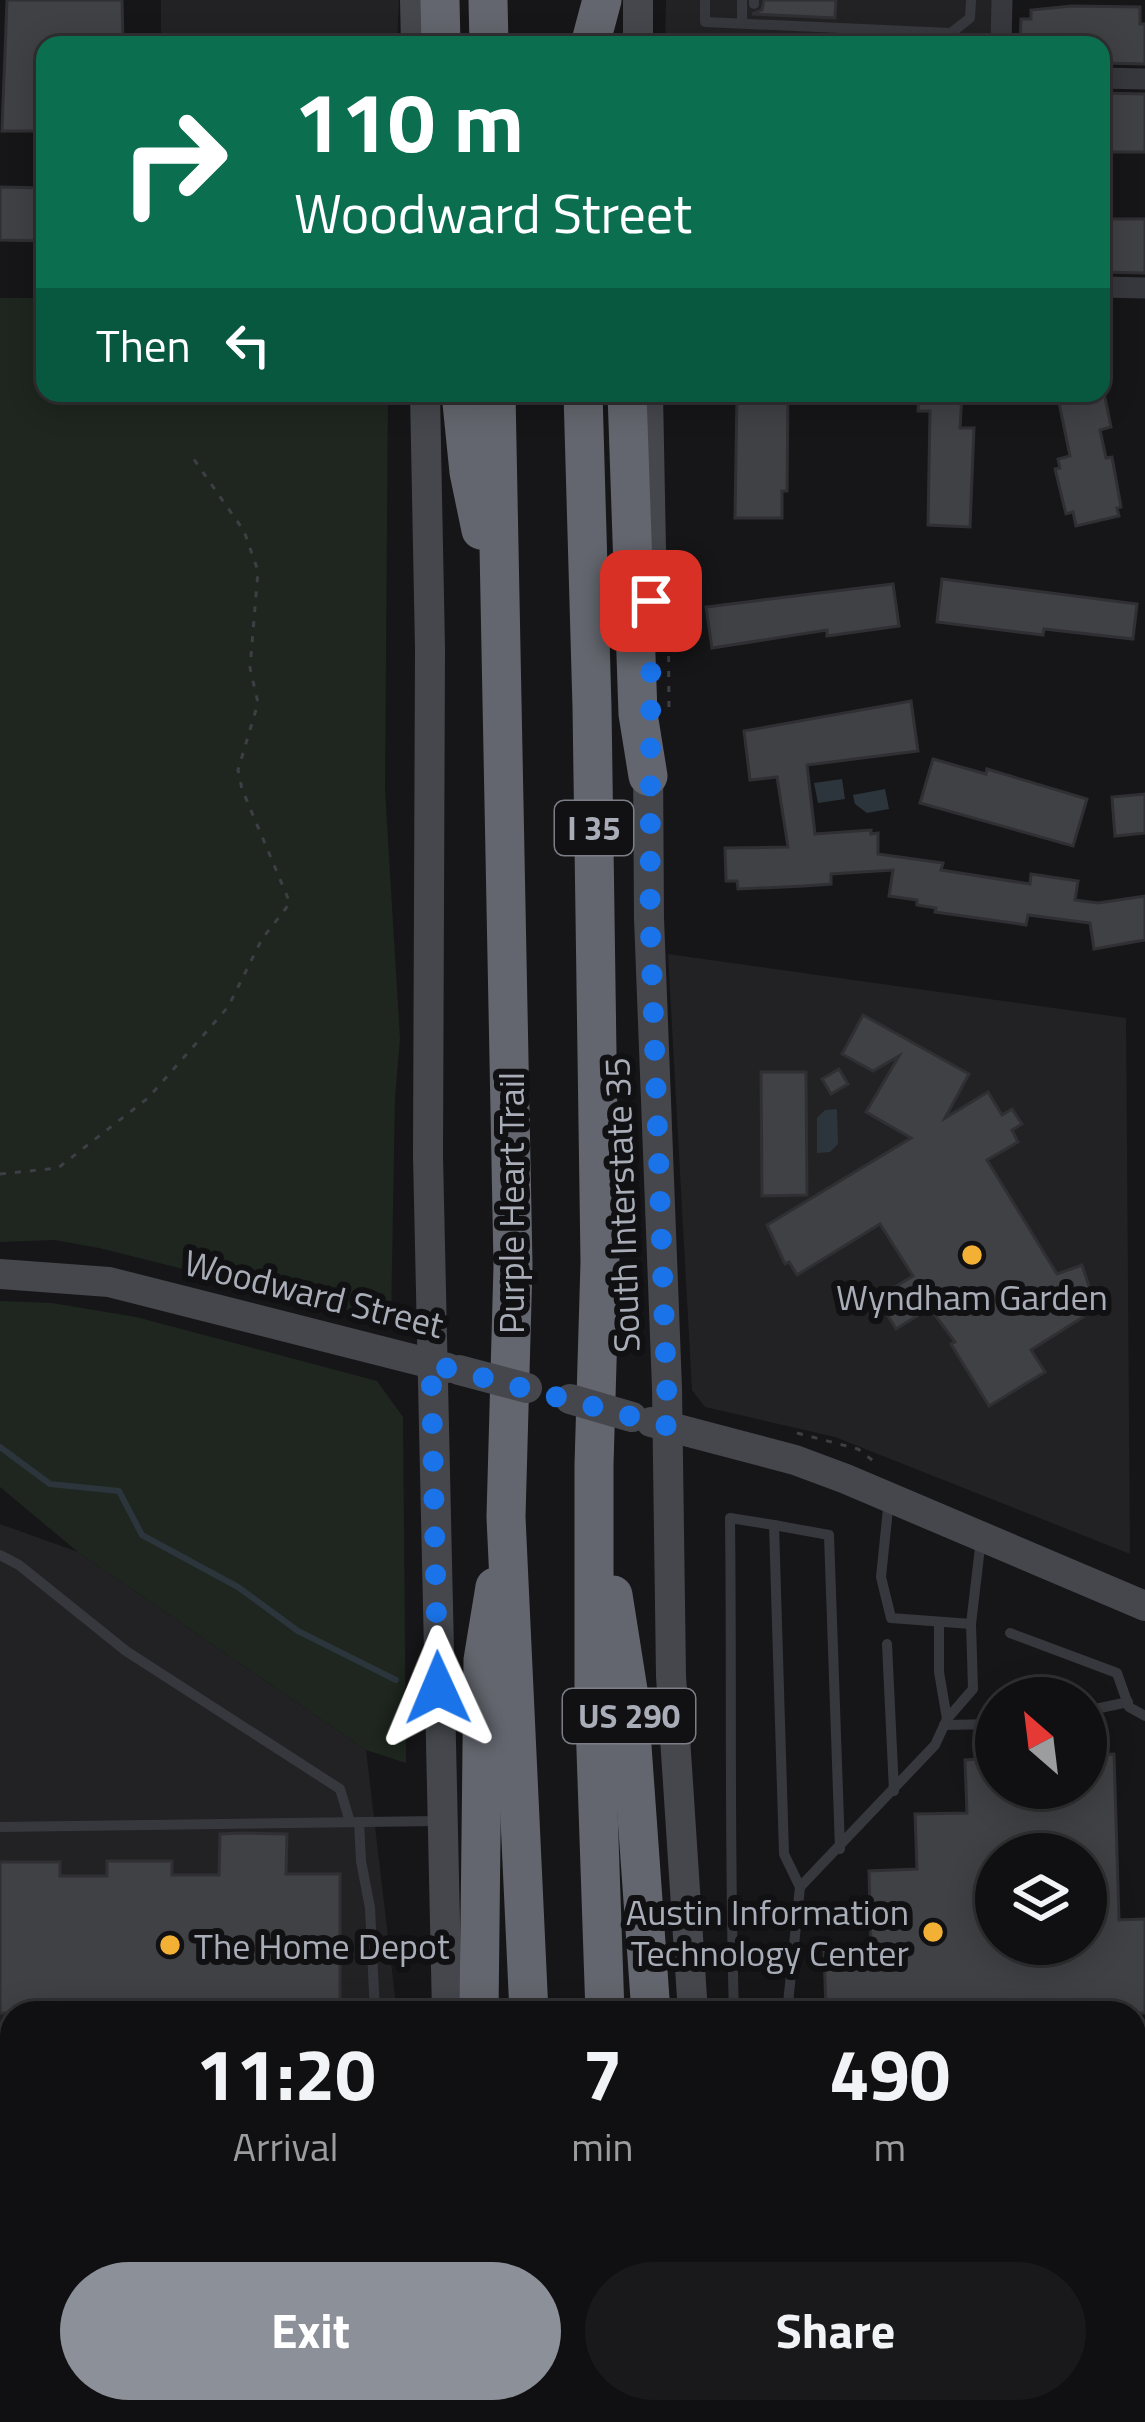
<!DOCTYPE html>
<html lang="en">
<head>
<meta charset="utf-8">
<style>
	body { margin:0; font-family:"Titillium Web",sans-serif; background:#19191b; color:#f1f3f6; height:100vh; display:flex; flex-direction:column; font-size:45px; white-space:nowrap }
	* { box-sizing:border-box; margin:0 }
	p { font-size:39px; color:#9c9d9f }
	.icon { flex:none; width:66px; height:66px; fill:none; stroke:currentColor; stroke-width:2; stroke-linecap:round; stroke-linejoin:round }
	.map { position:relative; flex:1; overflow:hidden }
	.side { position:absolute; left:0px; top:2001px; width:1146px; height:423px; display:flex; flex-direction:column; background:#101012; border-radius:36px 36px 0 0; box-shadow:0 6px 30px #0003,0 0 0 3px #303032 }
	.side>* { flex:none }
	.hud { position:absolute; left:36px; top:36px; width:1074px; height:366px; border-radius:24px; box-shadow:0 6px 30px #0003,0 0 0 3px #303032; background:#0b6e4f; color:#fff; overflow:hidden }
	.needle { width:78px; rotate:332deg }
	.tools { position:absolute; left:975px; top:1677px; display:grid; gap:24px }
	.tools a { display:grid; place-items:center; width:132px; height:132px; border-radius:50%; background:#101012; box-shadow:0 6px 30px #0003,0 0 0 3px #303032; font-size:60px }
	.pin { position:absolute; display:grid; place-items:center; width:102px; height:102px; color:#fff; margin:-51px; border-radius:24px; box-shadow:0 6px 18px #0006 }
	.me { position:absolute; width:132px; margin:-66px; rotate:359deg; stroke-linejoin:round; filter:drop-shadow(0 0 9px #0008) }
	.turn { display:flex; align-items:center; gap:42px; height:252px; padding:0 60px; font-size:54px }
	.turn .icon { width:156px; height:156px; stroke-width:2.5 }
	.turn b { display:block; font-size:84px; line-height:102px }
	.then { display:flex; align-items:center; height:114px; padding:0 60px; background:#0003; gap:24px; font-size:45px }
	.eta { display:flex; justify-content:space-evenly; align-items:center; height:204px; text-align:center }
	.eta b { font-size:72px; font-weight:700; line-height:84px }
	.button { display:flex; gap:24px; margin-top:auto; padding:24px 60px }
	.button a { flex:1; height:138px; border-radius:72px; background:#8c9099; color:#fff; font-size:48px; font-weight:700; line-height:138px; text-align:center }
	.button a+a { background:#19191b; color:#f1f3f6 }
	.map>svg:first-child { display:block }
	.built { fill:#222225 }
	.green { fill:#1e261f }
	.water { fill:#2c353c }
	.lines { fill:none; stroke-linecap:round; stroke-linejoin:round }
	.stream { stroke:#2c353c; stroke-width:6 }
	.building { fill:#404145; stroke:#303034; stroke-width:3; fill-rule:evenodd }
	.path { stroke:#3d3f44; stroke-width:3; stroke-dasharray:6 9; stroke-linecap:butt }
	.lane { stroke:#37383d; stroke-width:10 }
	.street { stroke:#37383d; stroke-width:21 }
	.secondary { stroke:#45474d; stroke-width:30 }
	.highway { stroke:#63666e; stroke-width:39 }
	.secondary-bridge { stroke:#45474d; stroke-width:30 }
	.route { stroke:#1a73e8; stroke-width:21; stroke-dasharray:0 37.8 }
	.poi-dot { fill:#f2b134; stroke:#111113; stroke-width:4.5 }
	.labels { text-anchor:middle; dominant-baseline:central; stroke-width:12; stroke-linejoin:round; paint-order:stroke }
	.shield { fill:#111113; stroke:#7b7e86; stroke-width:3 }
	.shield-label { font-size:33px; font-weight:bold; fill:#a8adb8 }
	.street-label { font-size:36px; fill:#a8adb8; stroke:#111113 }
	.poi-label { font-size:36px; fill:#a8adb8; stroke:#111113 }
</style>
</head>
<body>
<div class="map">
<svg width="1145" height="2422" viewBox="0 0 1145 2422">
	<rect width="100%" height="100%" fill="#161618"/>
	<g class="built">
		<path d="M161,0H399L397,45H161Z"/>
		<path d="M666,0H992V45H665Z"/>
		<path d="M668,954L1126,1018L1130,1554L835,1437L705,1407L692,1390Z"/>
		<path d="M0,1524L78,1552L366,1750L397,2013H12V2140H0Z"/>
	</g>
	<g class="green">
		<path d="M0,298H45V393H388L385,790L400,1039L395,1098L391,1321L99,1248L55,1240L0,1242Z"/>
		<path d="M0,1301L52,1303L136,1317L377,1381L403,1417L406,1763L366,1750L78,1552L0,1487Z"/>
		<path d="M0,2140H12V2412H429L430,2422H0Z"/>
	</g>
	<g class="water">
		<path d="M842,779L845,799L818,803L814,783Z"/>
		<path d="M885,789L889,809L867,813L855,804L853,795Z"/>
		<path d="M837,1109L838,1144L830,1152L817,1153V1118L825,1110Z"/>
	</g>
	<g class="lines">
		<path class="stream" d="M0,1447L50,1484L119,1491L142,1535L238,1587L298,1631L396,1680"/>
	</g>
	<g class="building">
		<path d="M7,0H122L123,45H45L43,131H2Z"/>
		<path d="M764,0H836L835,18L752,14L762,10Z"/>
		<path d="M1072,6L1140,7V24H1145V64L1101,63V45H1020L1021,19H1031V10Z"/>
		<path d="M1101,93L1145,94V152H1101Z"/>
		<path d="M0,187L45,188V241L0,240Z"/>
		<path d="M1103,219H1145V273L1101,272Z"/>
		<path d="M737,393L788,394L787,491H782V518H735Z"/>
		<path d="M919,393H962L960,428H974L970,527L928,525L930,411H918Z"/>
		<path d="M1057,393H1104L1111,427L1100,430L1106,458L1112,457L1121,507L1117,508L1119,516L1076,526L1073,512L1066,514L1055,469L1060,468L1058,459L1070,456Z"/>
		<path d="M942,579L1137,604L1133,639L1044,629L1043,635L937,622Z"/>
		<path d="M893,584L899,626L827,636V630L712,648L706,607Z"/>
		<path d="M911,701L918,751L807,765L815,834L871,830V834L878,833V854L943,863L941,870L1030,884L1031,874L1078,881L1075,900L1098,903L1145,896V940L1094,949L1090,923L1028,915L1026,925L935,912L936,908L917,905V900L889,896L893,870L831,874V884L804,886L738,889L737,881H726L725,848L788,847L777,777L750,780L744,731Z"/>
		<path d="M933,759L986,774L987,769L1087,799L1073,846L920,803Z"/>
		<path d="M1145,794V833L1115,836L1112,797Z"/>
		<path d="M863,1015L969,1074L945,1118L988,1092L1002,1115L1012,1109L1022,1124L1012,1130L1018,1142L987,1160L1057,1274L1082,1265L1093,1298L1075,1304L1083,1317L1031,1350L1045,1372L989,1406L951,1344L955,1342L930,1308L896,1329L877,1298L913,1276L880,1224L797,1275L789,1262L785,1264L767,1225L911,1138L866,1112L899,1056L873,1071L842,1054Z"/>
		<path d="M839,1069L848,1084L831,1094L822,1079Z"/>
		<path d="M761,1072H806L807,1195L762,1196Z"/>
		<path d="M1114,1754L1119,1920L1145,1919V2013H826L824,1948L871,1946L869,1871L917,1869L915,1814L967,1813L965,1760L996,1758V1788H1086V1755ZM996,1854H1086V1944H996Z"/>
		<path d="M241,1833L287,1834L286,1874H340V2013H0V1862H60V1876H107V1861H172V1875H219L220,1834Z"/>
	</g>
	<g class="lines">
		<g class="path">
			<path d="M668,566L669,712"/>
			<path d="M0,1174L58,1168L148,1098L228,1007L262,939L290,903L242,789L238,770L258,703L250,668L258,571L244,531L193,458"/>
			<path d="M797,1433L858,1449L876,1463"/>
		</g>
		<g class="lane">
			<path d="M705,0V22L951,33L970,18L971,0"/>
			<path d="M742,0V23"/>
			<path d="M754,4V0"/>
			<path d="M889,1499L881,1577L891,1618L971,1624"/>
			<path d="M774,1525L829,1535L840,1849"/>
			<path d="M0,1555L19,1565L126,1651L340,1789L350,1822"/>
			<path d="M939,1623V1672L947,1719"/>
			<path d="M1010,1633L1117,1673L1129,1707L1145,1716"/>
			<path d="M887,1644L894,1791"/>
			<path d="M1086,1711L1128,1702"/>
			<path d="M944,1725L996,1724"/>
			<path d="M359,1822L361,1861L370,1908L375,2013"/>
			<path d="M0,1827L438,1821"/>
			<path d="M800,1887L935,1745L947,1719L973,1689L971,1624L981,1539"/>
			<path d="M734,2013C729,1848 732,1683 730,1518L774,1525L784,1854L800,1887L787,2013"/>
			<path d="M0,2107H12"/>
			<path d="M0,2208L12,2210"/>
			<path d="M0,2279L12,2318"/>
			<path d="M8,2422L12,2405"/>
			<path d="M227,2422V2412"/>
		</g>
		<g class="street">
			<path d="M1001,45L1002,0"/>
			<path d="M1101,78L1145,79"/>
			<path d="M1101,287L1145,288"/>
		</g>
		<g class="secondary">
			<path d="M415,0L416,45"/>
			<path d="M638,0V45"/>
			<path d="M425,393L430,649L428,1156L447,2013"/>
			<path d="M648,393L651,549"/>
			<path d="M648,759L649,918L667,1388L671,1676L693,2013"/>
			<path d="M0,1274L109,1282L448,1368"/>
			<path d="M651,1422L795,1460L846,1479L1145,1606"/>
			<path d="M459,2412V2422"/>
			<path d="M720,2412V2422"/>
		</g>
		<g class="highway">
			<path d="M440,0L441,45"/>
			<path d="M488,0L489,45"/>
			<path d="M590,45L602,0"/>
			<path d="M461,393L469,472L481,530"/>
			<path d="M496,393L513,1265L506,1517L529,2013"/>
			<path d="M583,393L592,707L600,1262L594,1465V1692L605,2013"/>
			<path d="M627,393L638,714L648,776"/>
			<path d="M613,1595L628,1690L651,2013"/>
			<path d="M479,2013L483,1660L495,1587"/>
			<path d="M498,2412V2422"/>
			<path d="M544,2412V2422"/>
			<path d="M623,2412V2422"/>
			<path d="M679,2412V2422"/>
		</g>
		<g class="secondary-bridge">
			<path d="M459,1370L527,1388"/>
			<path d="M570,1399L632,1417"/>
		</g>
	</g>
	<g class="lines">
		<path class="route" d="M438,1688L431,1364L668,1426L650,918L651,601"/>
	</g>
	<g class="poi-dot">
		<circle cx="972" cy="1255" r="12"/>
		<circle cx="933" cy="1932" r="12"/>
		<circle cx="170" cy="1945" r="12"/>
	</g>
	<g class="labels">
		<g class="shield">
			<rect x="555" y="801" width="78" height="54" rx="9"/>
			<rect x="563" y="1689" width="132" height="54" rx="9"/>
		</g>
		<g class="shield-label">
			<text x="594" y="828">I 35</text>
			<text x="629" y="1716">US 290</text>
		</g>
		<g class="street-label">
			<text transform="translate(510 1203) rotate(-90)">Purple Heart Trail</text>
			<text transform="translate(621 1205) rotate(-92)">South Interstate 35</text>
			<text transform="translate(314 1293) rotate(14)">Woodward Street</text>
		</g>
		<g class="poi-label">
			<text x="972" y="1296">Wyndham Garden</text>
			<text x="909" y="1911" text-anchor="end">Austin Information<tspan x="909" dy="41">Technology Center</tspan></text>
			<text x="194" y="1945" text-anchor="start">The Home Depot</text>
		</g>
	</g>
</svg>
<div class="tools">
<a><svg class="needle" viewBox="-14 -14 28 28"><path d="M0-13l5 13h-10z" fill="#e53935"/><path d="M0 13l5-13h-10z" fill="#9c9d9f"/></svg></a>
<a><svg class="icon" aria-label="layers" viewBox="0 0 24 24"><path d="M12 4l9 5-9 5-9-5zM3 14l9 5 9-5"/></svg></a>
</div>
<div class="pin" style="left:651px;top:601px;background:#d93025"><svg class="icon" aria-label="arrive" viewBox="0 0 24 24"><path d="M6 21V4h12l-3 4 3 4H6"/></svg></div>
<svg class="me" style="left:438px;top:1688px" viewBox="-20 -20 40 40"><path d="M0-17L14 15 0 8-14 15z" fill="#1a73e8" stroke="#fff" stroke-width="4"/></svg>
<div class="hud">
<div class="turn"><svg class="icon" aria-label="right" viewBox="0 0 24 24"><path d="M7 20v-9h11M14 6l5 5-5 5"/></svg><div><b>110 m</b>Woodward Street</div></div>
<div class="then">Then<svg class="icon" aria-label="left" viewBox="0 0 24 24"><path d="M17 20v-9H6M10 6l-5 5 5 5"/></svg></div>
</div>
<section class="side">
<div class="eta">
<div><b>11:20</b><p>Arrival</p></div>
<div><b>7</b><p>min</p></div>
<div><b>490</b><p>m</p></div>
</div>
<div class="button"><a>Exit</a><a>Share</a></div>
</section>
</div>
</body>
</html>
